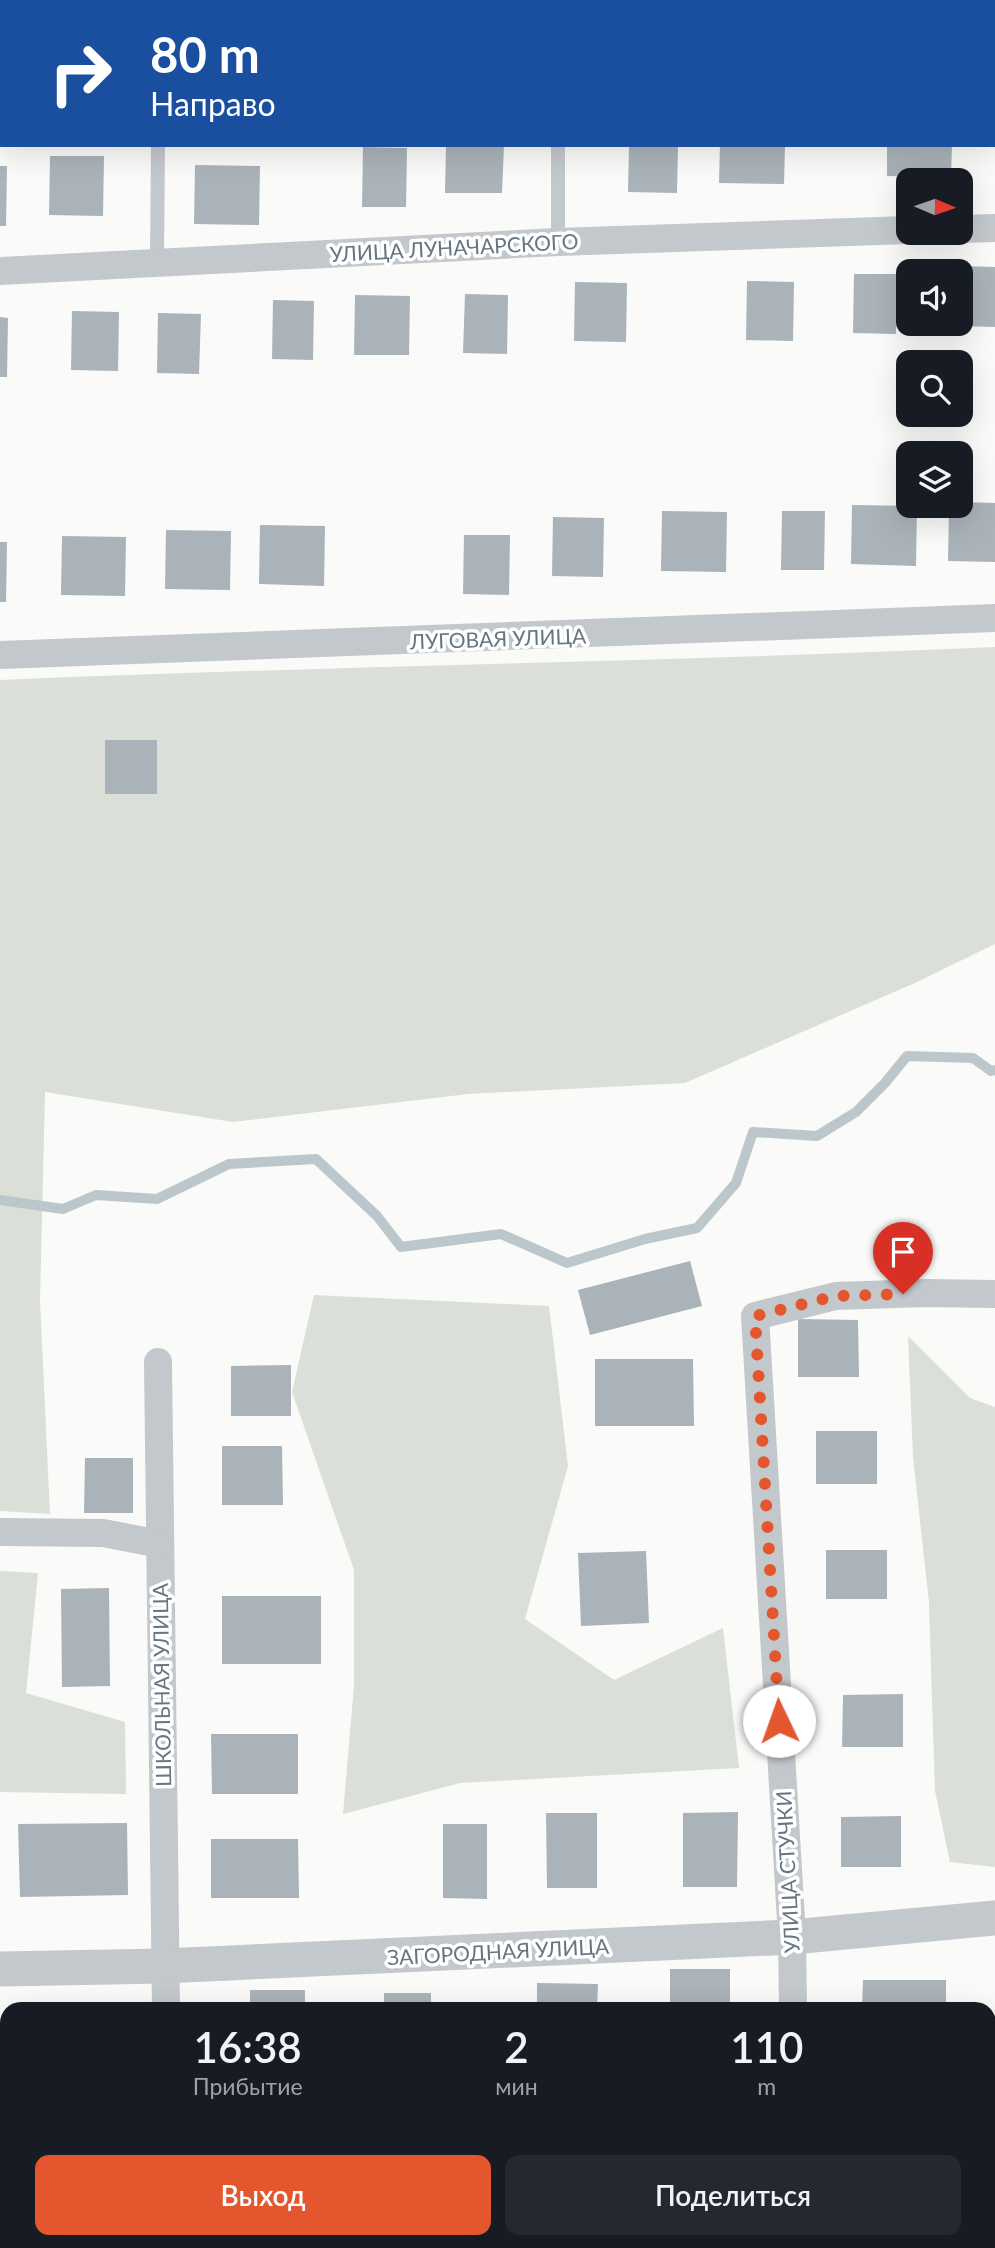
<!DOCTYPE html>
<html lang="ru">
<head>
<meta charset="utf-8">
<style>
	body { margin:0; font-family:Lato,sans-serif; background:#242831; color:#f1f3f6; height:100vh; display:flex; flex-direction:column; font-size:26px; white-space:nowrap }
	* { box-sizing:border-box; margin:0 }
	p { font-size:23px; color:#9ea1a6 }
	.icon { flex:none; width:38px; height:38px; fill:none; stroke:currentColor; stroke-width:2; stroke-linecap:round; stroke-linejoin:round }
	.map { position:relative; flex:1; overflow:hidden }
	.drawer { position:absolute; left:0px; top:2002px; width:996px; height:247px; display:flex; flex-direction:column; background:#171b24; border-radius:21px 21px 0 0; box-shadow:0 7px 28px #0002 }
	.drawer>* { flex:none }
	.banner { position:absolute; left:0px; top:0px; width:996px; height:147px; box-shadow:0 7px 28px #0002; background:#1a4fa0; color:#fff; overflow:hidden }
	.needle { width:46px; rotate:92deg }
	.buttons { position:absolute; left:896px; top:168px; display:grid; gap:14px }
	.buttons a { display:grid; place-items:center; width:77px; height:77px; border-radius:14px; background:#171b24; box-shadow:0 7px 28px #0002; font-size:35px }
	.pin { position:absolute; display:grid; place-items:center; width:60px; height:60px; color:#fff; margin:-72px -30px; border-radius:50% 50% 50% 0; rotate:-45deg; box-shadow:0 0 7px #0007 }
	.pin .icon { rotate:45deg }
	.me { position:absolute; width:77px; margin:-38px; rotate:357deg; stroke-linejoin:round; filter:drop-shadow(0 0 5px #0008) }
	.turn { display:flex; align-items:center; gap:24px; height:147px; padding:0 35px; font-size:32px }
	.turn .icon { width:91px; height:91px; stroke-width:2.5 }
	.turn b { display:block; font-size:49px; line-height:60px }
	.eta { display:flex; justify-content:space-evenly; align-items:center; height:119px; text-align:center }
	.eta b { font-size:42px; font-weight:600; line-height:49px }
	.button { display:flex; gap:14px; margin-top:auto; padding:14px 35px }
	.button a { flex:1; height:80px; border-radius:14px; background:#e4572e; color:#fff; font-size:28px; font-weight:600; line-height:80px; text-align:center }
	.button a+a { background:#242831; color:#f1f3f6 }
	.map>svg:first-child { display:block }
	.green { fill:#dadfd7 }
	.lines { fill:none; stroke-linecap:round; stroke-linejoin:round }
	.stream { stroke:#bbc7cb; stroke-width:10 }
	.building { fill:#aab3b9 }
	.service { stroke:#c3c8cc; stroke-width:14 }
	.minor { stroke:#c3c8cc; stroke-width:28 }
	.tertiary { stroke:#c3c8cc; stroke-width:35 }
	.route { stroke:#e4572e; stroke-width:12; stroke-dasharray:0 21.6 }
	.labels { text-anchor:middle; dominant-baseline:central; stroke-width:7; stroke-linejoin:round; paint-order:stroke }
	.street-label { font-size:21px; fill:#657683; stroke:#fff }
</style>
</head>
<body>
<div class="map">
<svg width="995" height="2248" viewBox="0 0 995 2248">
	<rect width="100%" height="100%" fill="#fafaf8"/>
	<g class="green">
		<path d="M995,647V944L917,982L685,1083L468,1094L233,1122L45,1092L40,1301L50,1514L0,1511V680C332,666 663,662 995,647Z"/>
		<path d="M314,1295L549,1306L568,1466L525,1619L614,1680L723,1628L739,1768L460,1783L343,1814L354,1685V1570L292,1392Z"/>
		<path d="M908,1336L970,1398L995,1407V1867L950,1862L935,1791L929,1603L913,1457Z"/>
		<path d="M0,1571L38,1573L26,1693L125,1722L126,1794L0,1792Z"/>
		<path d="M0,2033L7,2034V2242H67V2248H0Z"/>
		<path d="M989,2061H995V2158L989,2157Z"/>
		<path d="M340,2242H623V2248H342Z"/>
	</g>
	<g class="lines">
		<path class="stream" d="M0,1200L63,1209L96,1195L157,1199L229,1164L316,1159L377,1216L401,1247L501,1234L567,1263L645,1239L697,1228L736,1183L753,1132L817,1136L856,1112L885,1083L907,1056L973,1058L991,1071L995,1070"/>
	</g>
	<g class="building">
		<path d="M446,145H504L502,193H445Z"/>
		<path d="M629,145H678L677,193L628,192Z"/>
		<path d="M720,145H785L784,184L719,183Z"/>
		<path d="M887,145H952L951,177L887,176Z"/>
		<path d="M363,147L407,148L406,207H362Z"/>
		<path d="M50,156H104L103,216L49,215Z"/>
		<path d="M195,165L260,166L259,225L194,224Z"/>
		<path d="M0,166H7L6,226H0Z"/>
		<path d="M960,266L995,267V327L961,326Z"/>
		<path d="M854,274H897L896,334L853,333Z"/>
		<path d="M747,281L794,282L793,341L746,340Z"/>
		<path d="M575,282L627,283L626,342L574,341Z"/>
		<path d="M465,294L508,295L507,354L463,353Z"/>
		<path d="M355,295L410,296L409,355H354Z"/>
		<path d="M273,300L314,301L313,360L272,359Z"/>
		<path d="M72,311L119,312L118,371L71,370Z"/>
		<path d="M158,313L201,314L199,374L157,373Z"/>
		<path d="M0,317L8,318L7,377H0Z"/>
		<path d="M961,502L995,503V562L948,561L949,506H961Z"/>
		<path d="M852,505L917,506L916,566L851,564Z"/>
		<path d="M662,511L727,512L726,572L661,571Z"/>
		<path d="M782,511H825L824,570H781Z"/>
		<path d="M553,517L604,518L603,577L552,576Z"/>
		<path d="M260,525L325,526L324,586L259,584Z"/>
		<path d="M166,530L231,531L230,590L165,589Z"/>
		<path d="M464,535H510L509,595L463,594Z"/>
		<path d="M62,536L126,537L125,596L61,595Z"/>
		<path d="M0,542H7L6,602H0Z"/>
		<rect x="105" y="740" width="52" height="54"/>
		<path d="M690,1261L702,1306L590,1335L578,1290Z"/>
		<path d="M798,1319L858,1320L859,1377H798Z"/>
		<path d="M595,1359H693L694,1426H595Z"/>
		<path d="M291,1365V1416H231V1366Z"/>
		<rect x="816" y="1431" width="61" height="53"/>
		<path d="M222,1446H282L283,1505H222Z"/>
		<path d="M85,1458H133V1513H84Z"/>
		<rect x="826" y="1550" width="61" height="49"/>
		<path d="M646,1551L649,1623L581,1626L578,1553Z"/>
		<path d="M109,1588L110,1686L62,1687L61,1589Z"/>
		<rect x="222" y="1596" width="99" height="68"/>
		<path d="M903,1694V1747H842L843,1695Z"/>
		<path d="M211,1734H298V1794H212Z"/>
		<path d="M738,1812L737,1887H683V1813Z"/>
		<path d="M546,1813H597V1888H547Z"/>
		<path d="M901,1816V1867H841V1817Z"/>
		<path d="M127,1823L128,1895L20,1897L18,1824Z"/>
		<path d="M443,1824H487V1899L443,1898Z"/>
		<path d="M211,1839H298L299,1898H211Z"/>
		<rect x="670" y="1969" width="60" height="40"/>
		<path d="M863,1980H946V2009H862Z"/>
		<path d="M537,1983L598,1984L597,2009H537Z"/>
		<rect x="250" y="1990" width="55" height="19"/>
		<rect x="384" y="1993" width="47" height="16"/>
		<rect x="68" y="2242" width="61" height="6"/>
		<rect x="239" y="2242" width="61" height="6"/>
		<rect x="660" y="2242" width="60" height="6"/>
	</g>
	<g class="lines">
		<g class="service">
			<path d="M160,2V0"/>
			<path d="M559,2V0"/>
			<path d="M558,242V145"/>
			<path d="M157,262L158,145"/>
		</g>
		<g class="minor">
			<path d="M961,229L995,228"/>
			<path d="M0,271L558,242L908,230"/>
			<path d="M0,655L995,618"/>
			<path d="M158,1362L166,2009"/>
			<path d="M0,1532L103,1533L160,1544"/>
			<path d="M793,2009L792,1937L755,1316L836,1296L925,1293L995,1294"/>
			<path d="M176,2242V2248"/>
			<path d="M800,2242V2248"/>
		</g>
		<path class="tertiary" d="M0,1969L164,1966L792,1937L995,1918"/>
	</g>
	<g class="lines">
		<path class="route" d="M779,1721L755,1316L836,1296L903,1294"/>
	</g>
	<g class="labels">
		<g class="street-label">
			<text transform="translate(454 247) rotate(-3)">УЛИЦА ЛУНАЧАРСКОГО</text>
			<text transform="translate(498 638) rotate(-2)">ЛУГОВАЯ УЛИЦА</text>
			<text transform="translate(161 1685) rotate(-91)">ШКОЛЬНАЯ УЛИЦА</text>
			<text transform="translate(787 1872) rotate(-93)">УЛИЦА СТУЧКИ</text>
			<text transform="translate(498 1951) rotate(-3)">ЗАГОРОДНАЯ УЛИЦА</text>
		</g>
	</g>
</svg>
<div class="buttons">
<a><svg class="needle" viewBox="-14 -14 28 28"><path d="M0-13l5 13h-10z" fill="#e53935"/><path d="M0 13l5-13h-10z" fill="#9ea1a6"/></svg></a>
<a><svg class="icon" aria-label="sound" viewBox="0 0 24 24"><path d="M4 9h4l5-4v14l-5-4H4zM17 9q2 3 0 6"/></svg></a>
<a><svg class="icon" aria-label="search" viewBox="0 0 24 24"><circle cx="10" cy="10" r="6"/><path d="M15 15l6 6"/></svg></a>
<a><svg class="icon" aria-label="layers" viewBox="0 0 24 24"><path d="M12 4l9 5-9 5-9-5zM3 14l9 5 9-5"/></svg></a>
</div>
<div class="pin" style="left:903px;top:1294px;background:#d93025"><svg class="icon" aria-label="arrive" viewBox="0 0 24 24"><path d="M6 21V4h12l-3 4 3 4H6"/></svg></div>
<svg class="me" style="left:779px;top:1721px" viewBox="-20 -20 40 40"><circle r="19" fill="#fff"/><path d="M0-13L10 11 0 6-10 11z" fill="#e4572e"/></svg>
<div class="banner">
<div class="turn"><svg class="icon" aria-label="right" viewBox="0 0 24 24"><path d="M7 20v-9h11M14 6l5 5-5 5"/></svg><div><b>80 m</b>Направо</div></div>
</div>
<section class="drawer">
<div class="eta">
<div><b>16:38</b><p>Прибытие</p></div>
<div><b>2</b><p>мин</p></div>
<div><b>110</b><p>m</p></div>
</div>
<div class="button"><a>Выход</a><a>Поделиться</a></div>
</section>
</div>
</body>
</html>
